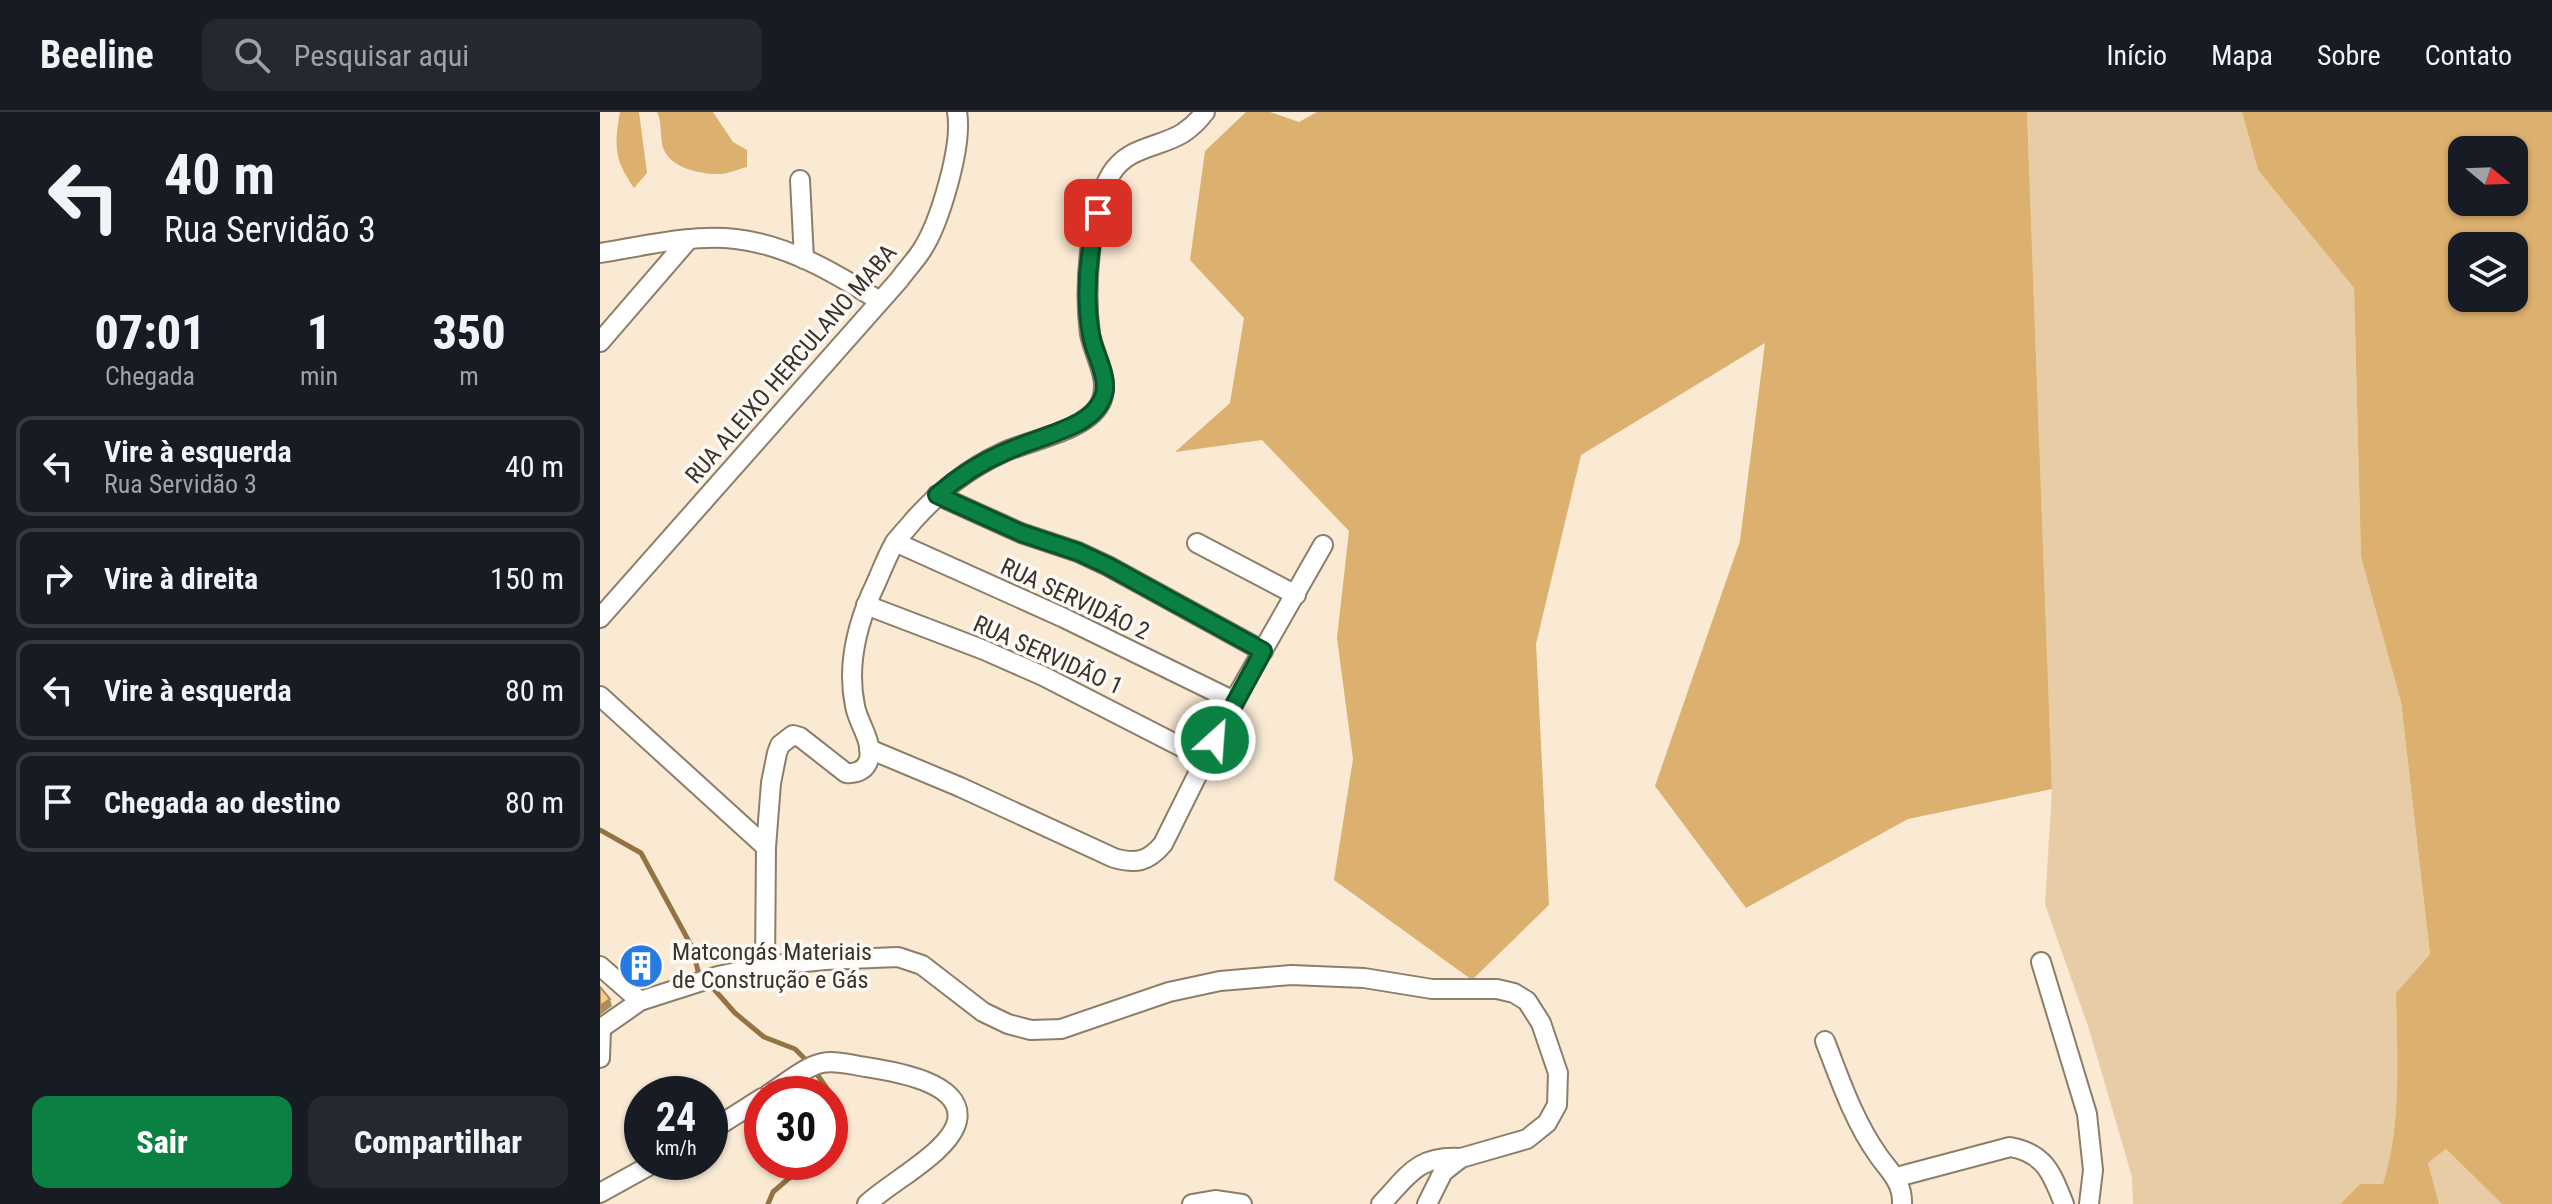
<!DOCTYPE html>
<html lang="pt">
<head>
<meta charset="utf-8">
<style>
	body { margin:0; font-family:"Roboto Condensed",sans-serif; background:#242831; color:#f1f3f6; height:100vh; display:flex; flex-direction:column; font-size:30px; white-space:nowrap }
	* { box-sizing:border-box; margin:0 }
	p { font-size:26px; color:#9ea1a6 }
	.icon { flex:none; width:44px; height:44px; fill:none; stroke:currentColor; stroke-width:2; stroke-linecap:round; stroke-linejoin:round }
	.map { position:relative; flex:1; overflow:hidden }
	.side { display:flex; flex-direction:column; background:#171b24; width:600px }
	.side>* { flex:none }
	.banner { background:#171b24; color:#f1f3f6; overflow:hidden }
	.needle { width:52px; rotate:109deg }
	.controls { position:absolute; left:1848px; top:24px; display:grid; gap:16px }
	.controls a { display:grid; place-items:center; width:80px; height:80px; border-radius:16px; background:#171b24; box-shadow:0 2px 6px #0004; font-size:40px }
	.speed { position:absolute; left:24px; top:964px; display:flex; gap:16px; font-size:40px; font-weight:700; text-align:center }
	.speed>* { display:grid; place-content:center; width:104px; height:104px; border-radius:50%; background:#171b24; box-shadow:0 2px 6px #0004; line-height:1 }
	.speed small { font-size:20px; font-weight:400 }
	.speed .limit { border:12px solid #d22; background:#fff; color:#111 }
	.pin { position:absolute; display:grid; place-items:center; width:68px; height:68px; color:#fff; margin:-34px; border-radius:16px; box-shadow:0 4px 12px #0006 }
	.me { position:absolute; width:88px; margin:-44px; rotate:26deg; stroke-linejoin:round; filter:drop-shadow(0 0 6px #0008) }
	.turn { display:flex; align-items:center; gap:28px; height:168px; padding:0 32px; font-size:36px }
	.turn .icon { width:104px; height:104px; stroke-width:2.5 }
	.turn b { display:block; font-size:56px; line-height:68px }
	.eta { display:flex; justify-content:space-evenly; align-items:center; height:136px; text-align:center }
	.eta b { font-size:48px; font-weight:800; line-height:56px }
	.button { display:flex; gap:16px; margin-top:auto; padding:16px 32px }
	.button a { flex:1; height:92px; border-radius:16px; background:#0b8043; color:#fff; font-size:32px; font-weight:800; line-height:92px; text-align:center }
	.button a+a { background:#242831; color:#f1f3f6 }
	ul { padding:0; list-style:none }
	li { display:flex; align-items:center; gap:24px; height:100px; margin:0 16px 12px; padding:0 16px; border:4px solid #363941; border-radius:16px }
	li div { flex:1 }
	li b { display:block; font-size:30px }
	li em { font-style:normal }
	header { display:flex; align-items:center; gap:48px; box-sizing:border-box; height:112px; padding:0 40px; background:#171b24; border-bottom:2px solid #363941 }
	header strong { font-size:38px }
	nav { display:flex; gap:44px; margin-inline-start:auto; font-size:28px }
	.search { width:560px; height:72px; background:#242831; display:flex; align-items:center; gap:20px; box-sizing:border-box; padding:0 28px; border-radius:16px; color:#9ea1a6; font-size:30px }
	main { display:flex; flex:1; min-height:0 }
	.map>svg:first-child { display:block }
	.green { fill:#e7cca6 }
	.forest { fill:#dcb06e; fill-rule:evenodd }
	.lines { fill:none; stroke-linecap:round; stroke-linejoin:round }
	.stream { stroke:#937342; stroke-width:5 }
	.street-casing { stroke:#8c7e69; stroke-width:22 }
	.street { stroke:#fff; stroke-width:18 }
	.wall { fill:#d4ae74 }
	.shaded-wall { fill:#ad8d5e }
	.building { fill:#f7ca87; stroke:#ad8d5e; stroke-width:2 }
	.route-casing { stroke:#07532c; stroke-width:20 }
	.route { stroke:#0b8043; stroke-width:14 }
	.labels { text-anchor:middle; dominant-baseline:central; stroke-width:7; stroke-linejoin:round; paint-order:stroke }
	.street-label { font-size:24px; fill:#39332a; stroke:#fdf9f5 }
	.poi-label { font-size:24px; fill:#39332a; stroke:#fdf9f5; text-anchor:start }
</style>
</head>
<body>
<header>
<strong>Beeline</strong>
<div class="search"><svg class="icon" aria-label="search" viewBox="0 0 24 24"><circle cx="10" cy="10" r="6"/><path d="M15 15l6 6"/></svg>Pesquisar aqui</div>
<nav><a>Início</a><a>Mapa</a><a>Sobre</a><a>Contato</a></nav>
</header>
<main>
<section class="side">
<div class="banner">
<div class="turn"><svg class="icon" aria-label="left" viewBox="0 0 24 24"><path d="M17 20v-9H6M10 6l-5 5 5 5"/></svg><div><b>40 m</b>Rua Servidão 3</div></div>
</div>
<div class="eta">
<div><b>07:01</b><p>Chegada</p></div>
<div><b>1</b><p>min</p></div>
<div><b>350</b><p>m</p></div>
</div>
<ul>
<li><svg class="icon" aria-label="left" viewBox="0 0 24 24"><path d="M17 20v-9H6M10 6l-5 5 5 5"/></svg><div><b>Vire à esquerda</b><p>Rua Servidão 3</p></div><em>40 m</em></li>
<li><svg class="icon" aria-label="right" viewBox="0 0 24 24"><path d="M7 20v-9h11M14 6l5 5-5 5"/></svg><div><b>Vire à direita</b></div><em>150 m</em></li>
<li><svg class="icon" aria-label="left" viewBox="0 0 24 24"><path d="M17 20v-9H6M10 6l-5 5 5 5"/></svg><div><b>Vire à esquerda</b></div><em>80 m</em></li>
<li><svg class="icon" aria-label="arrive" viewBox="0 0 24 24"><path d="M6 21V4h12l-3 4 3 4H6"/></svg><div><b>Chegada ao destino</b></div><em>80 m</em></li>
</ul>
<div class="button"><a>Sair</a><a>Compartilhar</a></div>
</section>
<div class="map">
<svg width="1952" height="1092" viewBox="0 0 1952 1092">
	<rect width="100%" height="100%" fill="#faead4"/>
	<g class="green">
		<path d="M1427,0H1642L1658,58L1754,176L1761,445L1801,590L1830,842L1796,881C1797,944 1802,1012 1783,1072H1760L1740,1092H1533L1532,1065L1489,917L1445,792L1452,677Z"/>
		<path d="M1846,1037L1902,1092H1839L1828,1051Z"/>
	</g>
	<g class="forest">
		<path d="M20,0H39L47,61L34,76C14,47 14,34 20,0Z"/>
		<path d="M57,0H113L133,30L147,38V55C139,57 130,61 122,62C104,63 72,57 64,38C59,26 63,12 57,0Z"/>
		<path d="M646,0H670L699,10L717,0H1427L1452,677L1308,707L1146,796L1055,674L1140,429L1165,231L981,343L936,532L949,793L872,868L734,768L753,647L737,526L749,419L662,328L575,340L630,291L644,206L590,148L605,39Z"/>
		<path d="M1642,0H1952V1092H1902L1846,1037L1828,1051L1839,1092H1740L1760,1072H1783C1802,1012 1797,943 1796,881L1830,842L1801,590L1761,445L1754,176L1658,58ZM1914,38V90H1862V38ZM1914,134V186H1862V134Z"/>
	</g>
	<g class="lines">
		<g class="stream">
			<path d="M0,718L41,741L92,835L98,859L135,901L164,925L195,937L208,950"/>
			<path d="M214,958L235,988L230,1025"/>
			<path d="M168,1092L173,1080L208,1050"/>
		</g>
		<g class="street-casing">
			<g id="street">
				<path d="M200,68L204,147"/>
				<path d="M0,141C44,134 91,122 136,127C188,133 235,161 278,188"/>
				<path d="M0,230L89,127"/>
				<path d="M337,383L421,421L478,440L508,454L663,539"/>
				<path d="M295,430L464,506L634,589"/>
				<path d="M597,431L696,483"/>
				<path d="M266,493L384,538L443,564L605,647"/>
				<path d="M0,506L299,168C306,158 315,149 322,138C340,110 363,33 357,0"/>
				<path d="M0,584L166,735"/>
				<path d="M269,637L360,675L514,746C536,752 548,750 563,732L634,589L723,433"/>
				<path d="M1441,850L1487,1002L1493,1058L1489,1092"/>
				<path d="M0,854L40,889"/>
				<path d="M165,854L166,735L171,671L177,641L180,633L193,623L200,625L246,661C257,662 266,658 269,647C273,629 258,611 255,594C247,556 256,517 271,482C279,466 285,448 294,432C299,424 307,417 313,409C340,379 367,357 404,340C431,328 485,319 500,292C512,269 494,244 490,222C484,178 489,100 511,62C528,34 559,36 583,21C592,15 599,8 605,0"/>
				<path d="M0,917L40,889L118,864L165,854L225,848L298,845L322,853L383,900L408,912L431,918L461,917L569,880L620,869L691,863L764,866L832,877H897L914,881L927,889L941,911L958,961L957,993L947,1011L927,1027L861,1046L843,1060L827,1092"/>
				<path d="M1225,929C1240,968 1254,1009 1278,1043C1289,1059 1303,1070 1302,1092"/>
				<path d="M0,946L1,917"/>
				<path d="M169,982C185,972 204,955 222,951C236,948 252,953 266,955C292,959 365,970 357,1009C350,1040 290,1070 267,1092"/>
				<path d="M110,1019L162,986"/>
				<path d="M1297,1065L1410,1035C1445,1041 1452,1062 1464,1092"/>
				<path d="M0,1081L56,1050"/>
				<path d="M592,1092L615,1088L642,1092"/>
				<path d="M781,1092C808,1064 817,1043 861,1046"/>
			</g>
		</g>
		<use href="#street" class="street"/>
	</g>
	<path class="wall" d="M55,844L51,850L58,857L46,873L27,856L25,853Z"/>
	<g class="shaded-wall">
		<path d="M57,854L58,857L46,873L45,870Z"/>
		<path d="M10,887L12,894L0,903V894Z"/>
	</g>
	<g class="building">
		<path d="M42,833L53,840L48,848L57,854L45,870L25,853Z"/>
		<path d="M0,875L10,887L0,894Z"/>
	</g>
	<g class="lines">
		<g class="route-casing">
			<path id="route" d="M498,101C488,141 484,182 491,223C494,241 506,259 505,277C503,292 492,303 480,310C456,323 429,329 405,340C381,350 357,366 337,383L421,421L478,440L508,454L663,539L615,628"/>
		</g>
		<use href="#route" class="route"/>
	</g>
	<defs>
		<g id="building-disc" transform="scale(2.3)"><circle r="9.5" fill="#267ae4" stroke="#fdf9f5"/><path d="M-4-6H4V6H1V3H-1V6H-4ZM-2.5-4.3h1.7v1.8h-1.7ZM.8-4.3h1.7v1.8H.8ZM-2.5-1h1.7V.8h-1.7ZM.8-1h1.7V.8H.8Z" fill="#fff"/></g>
	</defs>
	<g fill-rule="evenodd">
		<use href="#building-disc" x="41" y="854"/>
	</g>
	<g class="labels">
		<g class="street-label">
			<text transform="translate(191 252) rotate(-49)">RUA ALEIXO HERCULANO MABA</text>
			<text transform="translate(475 487) rotate(25)">RUA SERVIDÃO 2</text>
			<text transform="translate(448 543) rotate(24)">RUA SERVIDÃO 1</text>
		</g>
		<g class="poi-label">
			<text x="72" y="840">Matcongás Materiais<tspan x="72" dy="28">de Construção e Gás</tspan></text>
		</g>
	</g>
</svg>
<div class="controls">
<a><svg class="needle" viewBox="-14 -14 28 28"><path d="M0-13l5 13h-10z" fill="#e53935"/><path d="M0 13l5-13h-10z" fill="#9ea1a6"/></svg></a>
<a><svg class="icon" aria-label="layers" viewBox="0 0 24 24"><path d="M12 4l9 5-9 5-9-5zM3 14l9 5 9-5"/></svg></a>
</div>
<div class="speed"><div>24<small>km/h</small></div><div class="limit">30</div></div>
<div class="pin" style="left:498px;top:101px;background:#d93025"><svg class="icon" aria-label="arrive" viewBox="0 0 24 24"><path d="M6 21V4h12l-3 4 3 4H6"/></svg></div>
<svg class="me" style="left:615px;top:628px" viewBox="-20 -20 40 40"><circle r="17" fill="#0b8043" stroke="#fff" stroke-width="3"/><path d="M0-11L8 9 0 5-8 9z" fill="#fff"/></svg>
</div>
</main>
</body>
</html>
